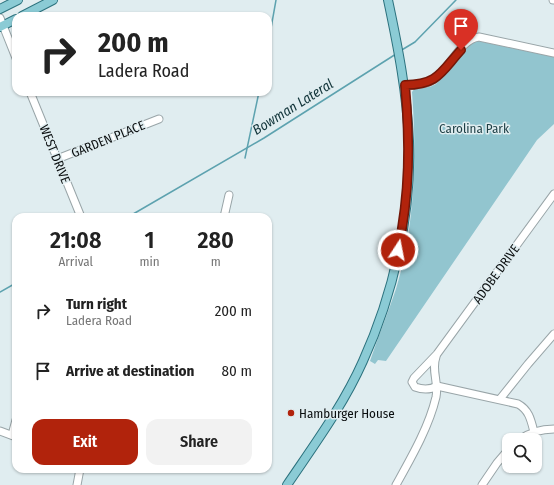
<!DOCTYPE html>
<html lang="en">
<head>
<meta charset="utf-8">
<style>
	body { margin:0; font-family:"Fira Sans Condensed",sans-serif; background:#f2f2f2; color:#222; height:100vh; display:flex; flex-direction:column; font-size:15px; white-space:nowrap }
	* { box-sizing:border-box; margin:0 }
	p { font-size:13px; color:#767676 }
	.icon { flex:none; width:22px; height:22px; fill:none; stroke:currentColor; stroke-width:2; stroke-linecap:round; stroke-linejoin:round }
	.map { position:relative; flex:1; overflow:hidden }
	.panel { position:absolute; left:12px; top:213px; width:260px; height:260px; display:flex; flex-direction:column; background:#fff; border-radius:12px; box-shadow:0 1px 3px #0004 }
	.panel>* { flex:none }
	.top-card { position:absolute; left:12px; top:12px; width:260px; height:84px; border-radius:12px; box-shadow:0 1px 3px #0004; background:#fff; color:#222; overflow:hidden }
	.controls { position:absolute; left:502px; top:433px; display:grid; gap:8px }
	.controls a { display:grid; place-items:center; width:40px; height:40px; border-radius:8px; background:#fff; box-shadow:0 1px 3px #0004; font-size:20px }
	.pin { position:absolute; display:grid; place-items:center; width:34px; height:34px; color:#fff; margin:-41px -17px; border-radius:50% 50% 50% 0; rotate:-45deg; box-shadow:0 0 4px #0007 }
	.pin .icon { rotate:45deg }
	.me { position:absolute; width:44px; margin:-22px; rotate:11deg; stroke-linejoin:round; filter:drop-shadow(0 0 3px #0008) }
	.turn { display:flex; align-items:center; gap:14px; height:84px; padding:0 20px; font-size:18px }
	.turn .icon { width:52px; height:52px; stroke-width:2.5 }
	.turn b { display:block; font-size:28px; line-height:34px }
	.eta { display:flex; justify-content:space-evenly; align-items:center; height:68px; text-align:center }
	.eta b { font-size:24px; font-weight:600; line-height:28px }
	.primary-button { display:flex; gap:8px; margin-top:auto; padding:8px 20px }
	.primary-button a { flex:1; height:46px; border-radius:12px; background:#b1230c; color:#fff; font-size:16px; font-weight:600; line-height:46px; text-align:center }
	.primary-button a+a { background:#f2f2f2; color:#222 }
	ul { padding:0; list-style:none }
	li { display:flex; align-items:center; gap:12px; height:60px; padding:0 20px }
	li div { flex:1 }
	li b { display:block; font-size:15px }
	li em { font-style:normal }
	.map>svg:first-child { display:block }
	.green { fill:#92c5cf }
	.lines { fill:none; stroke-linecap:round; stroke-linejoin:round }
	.stream { stroke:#5da2af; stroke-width:1.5 }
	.minor-casing { stroke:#99a5a8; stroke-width:9 }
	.major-casing { stroke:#2c727e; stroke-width:10 }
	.minor { stroke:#fff; stroke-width:7 }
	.major { stroke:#8bcbd5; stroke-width:8 }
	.route-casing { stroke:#731708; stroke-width:10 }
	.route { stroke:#b1230c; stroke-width:7 }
	.poi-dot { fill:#b1230c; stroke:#e0edf0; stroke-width:1.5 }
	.labels { text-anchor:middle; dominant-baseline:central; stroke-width:3; stroke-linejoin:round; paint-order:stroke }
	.park-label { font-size:13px; fill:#1d3f45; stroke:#e0edf0 }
	.street-label { font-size:13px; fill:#0b0f10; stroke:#e0edf0 }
	.poi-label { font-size:13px; fill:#0b0f10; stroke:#e0edf0; text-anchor:start }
	.water-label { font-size:14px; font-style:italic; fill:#12353a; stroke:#e0edf0 }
</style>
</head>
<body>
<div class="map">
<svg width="554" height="485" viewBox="0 0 554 485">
	<rect width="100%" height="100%" fill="#e0edf0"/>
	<path class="green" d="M474,40L554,57V124L537,140L386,361L378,360L375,364L370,361C378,337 388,313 396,289C415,226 417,157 412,92L415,88L430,87L436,84L468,45Z"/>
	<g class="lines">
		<g class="stream">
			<path d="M268,45L276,0"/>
			<path d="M400,51L415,42L456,0"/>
			<path d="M245,158L259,92"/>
			<path d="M128,217L264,138L396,54"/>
			<path d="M0,292L16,283"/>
		</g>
		<g class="minor-casing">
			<g id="minor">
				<path d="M553,0H554"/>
				<path d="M0,18L16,58"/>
				<path d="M405,85C413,85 422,85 429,82C448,74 459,39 479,37L554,53"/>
				<path d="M30,92L81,217"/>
				<path d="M57,159L159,119"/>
				<path d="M224,217L229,195"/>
				<path d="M437,386C430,390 423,390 415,387L412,382L414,378L437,354L554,194"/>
				<path d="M437,386L518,404C529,410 531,420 534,432"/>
				<path d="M500,399L528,364L554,334"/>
				<path d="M0,431L16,437"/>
				<path d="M12,435L16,420"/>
				<path d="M519,440C530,432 541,429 554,429"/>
				<path d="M77,485L80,469"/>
				<path d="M396,485C411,458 429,427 436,397C439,382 431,370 436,357"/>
				<path d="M482,485L497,463L509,449"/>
			</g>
		</g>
		<g class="major-casing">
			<g id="major">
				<path d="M0,9L18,0"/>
				<path d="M22,16L53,0"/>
				<path d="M0,27L16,19"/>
				<path d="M287,485C314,445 343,406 363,361C393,295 412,214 409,141C407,93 398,47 388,0"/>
			</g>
		</g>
		<use href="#minor" class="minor"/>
		<use href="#major" class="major"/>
	</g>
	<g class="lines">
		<g class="route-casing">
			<path id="route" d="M398,250C410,193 410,142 405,85C438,85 441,72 461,50"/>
		</g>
		<use href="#route" class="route"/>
	</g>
	<circle class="poi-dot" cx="291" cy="413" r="4"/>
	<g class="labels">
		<g class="park-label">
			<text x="474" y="128">Carolina Park</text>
		</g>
		<g class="street-label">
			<text transform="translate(108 139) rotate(-22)">GARDEN PLACE</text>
			<text transform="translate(55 154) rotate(68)">WEST DRIVE</text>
			<text transform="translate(496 274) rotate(-54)">ADOBE DRIVE</text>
		</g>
		<g class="poi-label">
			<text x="299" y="413">Hamburger House</text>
		</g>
		<g class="water-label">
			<text transform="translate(293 107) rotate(-32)">Bowman Lateral</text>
		</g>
	</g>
</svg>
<div class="controls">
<a><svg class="icon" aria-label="search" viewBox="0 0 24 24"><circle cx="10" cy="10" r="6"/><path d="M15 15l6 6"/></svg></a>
</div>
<div class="pin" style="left:461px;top:50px;background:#d93025"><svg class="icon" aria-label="arrive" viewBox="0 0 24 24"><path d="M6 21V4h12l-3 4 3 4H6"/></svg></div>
<svg class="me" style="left:398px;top:250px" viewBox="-20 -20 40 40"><circle r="17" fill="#b1230c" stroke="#fff" stroke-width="3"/><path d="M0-11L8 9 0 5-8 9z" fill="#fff"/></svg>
<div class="top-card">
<div class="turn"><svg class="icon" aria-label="right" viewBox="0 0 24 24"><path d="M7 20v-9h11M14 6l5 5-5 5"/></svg><div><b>200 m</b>Ladera Road</div></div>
</div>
<section class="panel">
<div class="eta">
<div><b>21:08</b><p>Arrival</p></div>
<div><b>1</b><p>min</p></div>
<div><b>280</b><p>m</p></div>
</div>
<ul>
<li><svg class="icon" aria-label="right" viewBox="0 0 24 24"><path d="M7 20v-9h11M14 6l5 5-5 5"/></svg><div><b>Turn right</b><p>Ladera Road</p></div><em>200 m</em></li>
<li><svg class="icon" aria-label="arrive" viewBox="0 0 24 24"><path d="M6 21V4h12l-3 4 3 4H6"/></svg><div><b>Arrive at destination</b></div><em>80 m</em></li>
</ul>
<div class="primary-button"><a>Exit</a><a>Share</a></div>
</section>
</div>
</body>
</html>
